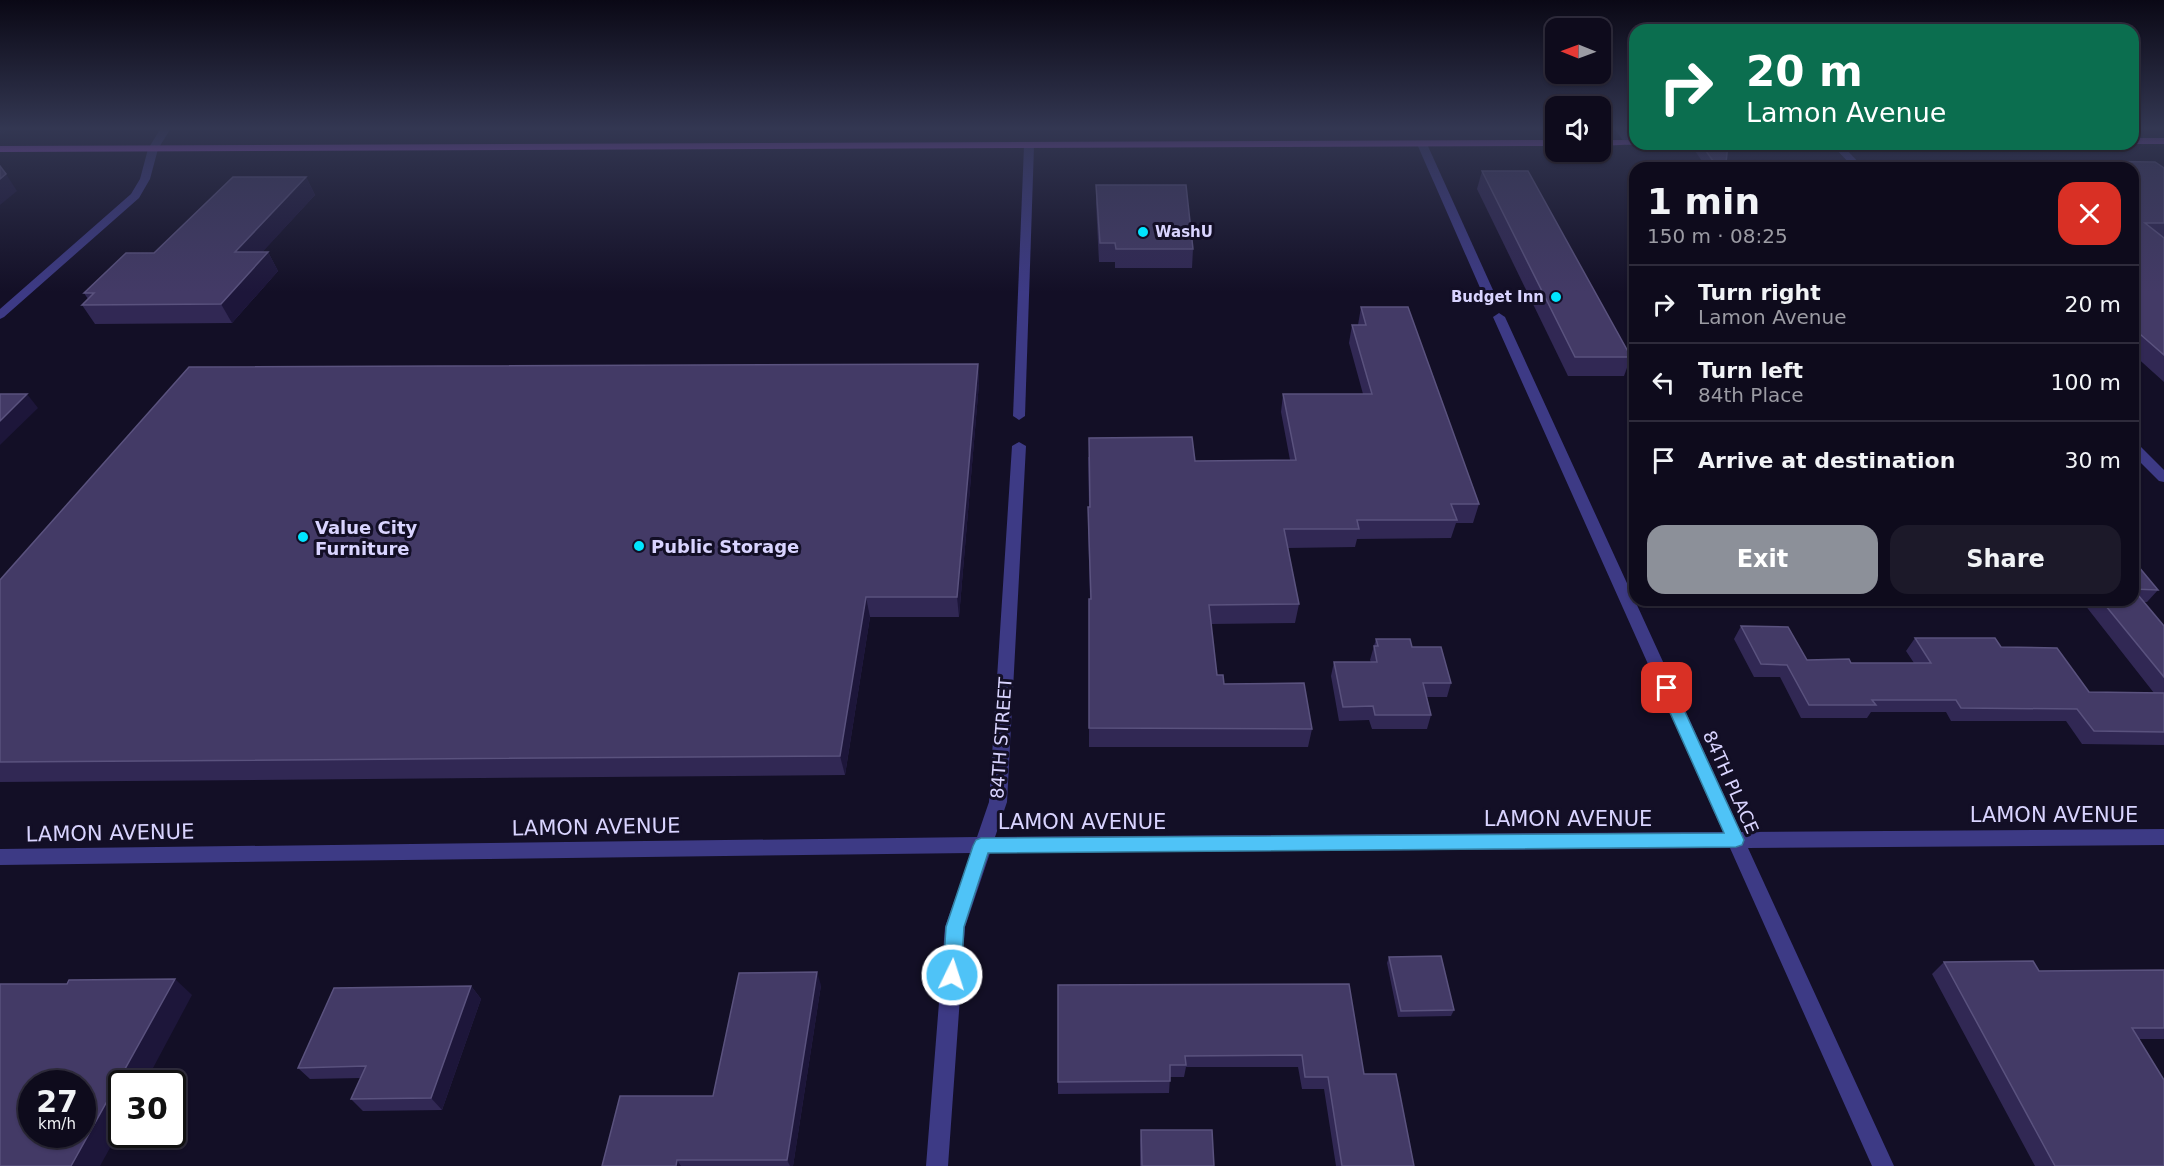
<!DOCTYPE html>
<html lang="en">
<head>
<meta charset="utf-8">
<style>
	body { margin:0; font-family:"DejaVu Sans",sans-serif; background:#1c1929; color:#f1f3f6; height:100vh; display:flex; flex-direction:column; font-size:22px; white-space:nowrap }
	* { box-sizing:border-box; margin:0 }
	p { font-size:20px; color:#9b9ba3 }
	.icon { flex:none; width:33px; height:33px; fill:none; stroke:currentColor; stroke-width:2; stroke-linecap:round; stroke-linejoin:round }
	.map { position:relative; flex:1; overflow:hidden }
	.panel { position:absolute; left:1629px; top:162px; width:510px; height:444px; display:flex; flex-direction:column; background:#0e0b1c; border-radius:18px; box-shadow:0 2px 4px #0004,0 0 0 2px #2e2b3b }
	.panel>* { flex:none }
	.hud { position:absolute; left:1629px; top:24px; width:510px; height:126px; border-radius:18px; box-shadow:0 2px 4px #0004,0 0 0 2px #2e2b3b; background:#0b6e4f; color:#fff; overflow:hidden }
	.needle { width:39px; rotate:271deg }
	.controls { position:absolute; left:1545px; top:18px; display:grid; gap:12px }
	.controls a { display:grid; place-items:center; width:66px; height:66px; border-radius:12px; background:#0e0b1c; box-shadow:0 2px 4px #0004,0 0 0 2px #2e2b3b; font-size:30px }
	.speed { position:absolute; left:18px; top:1070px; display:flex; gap:12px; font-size:30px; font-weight:700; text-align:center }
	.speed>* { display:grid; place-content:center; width:78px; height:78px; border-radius:50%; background:#0e0b1c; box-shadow:0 2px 4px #0004,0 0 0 2px #2e2b3b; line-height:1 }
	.speed small { font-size:15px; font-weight:400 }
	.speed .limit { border:3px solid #111; border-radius:9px; background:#fff; color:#111 }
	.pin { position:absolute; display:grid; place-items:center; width:51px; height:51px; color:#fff; margin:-26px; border-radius:12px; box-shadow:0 3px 9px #0006 }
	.me { position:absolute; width:66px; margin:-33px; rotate:4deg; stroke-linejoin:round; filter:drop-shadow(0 0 4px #0008) }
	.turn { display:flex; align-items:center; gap:21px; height:126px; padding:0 18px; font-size:27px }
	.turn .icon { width:78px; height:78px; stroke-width:2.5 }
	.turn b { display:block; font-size:42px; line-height:51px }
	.round { display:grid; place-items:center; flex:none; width:63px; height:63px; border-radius:18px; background:#1c1929 }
	.headline { display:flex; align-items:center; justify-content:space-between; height:102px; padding:0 18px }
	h1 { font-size:36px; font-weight:700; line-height:45px }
	.primary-button { display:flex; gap:12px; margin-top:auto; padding:12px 18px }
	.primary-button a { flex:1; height:69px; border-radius:18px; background:#8c9099; color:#fff; font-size:24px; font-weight:700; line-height:69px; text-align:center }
	.primary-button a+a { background:#1c1929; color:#f1f3f6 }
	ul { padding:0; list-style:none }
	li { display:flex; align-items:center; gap:18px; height:78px; padding:0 18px; border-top:2px solid #2e2b3b }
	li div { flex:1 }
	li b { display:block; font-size:22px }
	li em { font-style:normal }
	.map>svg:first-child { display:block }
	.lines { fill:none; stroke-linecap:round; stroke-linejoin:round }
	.minor { fill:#3d3a85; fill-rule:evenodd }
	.tertiary { fill:#3d3a85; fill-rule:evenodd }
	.primary { fill:#c25bff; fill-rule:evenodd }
	.wall { fill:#312854 }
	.shaded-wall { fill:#1d163a }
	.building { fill:#433a66; stroke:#5a527e; stroke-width:1.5; fill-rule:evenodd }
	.route { fill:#4fc3f7; stroke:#337fa1; stroke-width:1.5 }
	.poi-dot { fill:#00e5ff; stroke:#130f26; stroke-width:2 }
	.labels { text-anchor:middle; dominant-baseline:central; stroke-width:6; stroke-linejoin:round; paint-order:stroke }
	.far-poi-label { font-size:15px; font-weight:bold; fill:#d9d4ff; stroke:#130f26; text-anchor:start }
	.poi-label { font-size:18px; font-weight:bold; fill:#d9d4ff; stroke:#130f26; text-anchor:start }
	.street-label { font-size:18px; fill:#d9d4ff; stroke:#130f26 }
	.near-street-label { font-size:21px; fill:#d9d4ff; stroke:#130f26 }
</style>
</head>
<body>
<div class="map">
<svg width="2164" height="1166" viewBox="0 0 2164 1166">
	<rect width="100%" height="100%" fill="#130f26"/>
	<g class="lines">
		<g class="minor">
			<path d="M1614,128H1623L1634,143L1632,145H1626Z"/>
			<path d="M1422,141L1427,144L1493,290L1491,292L1487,293L1481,290L1417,144Z"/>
			<path d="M1029,143L1034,146L1025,416L1019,420L1013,416L1024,146Z"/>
			<path d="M1831,144H1841L1864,168H1854Z"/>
			<path d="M1499,313L1505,317L1741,832L2164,829V845L1748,848L1894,1166H1872L1730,848L990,853L965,927L948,1166H926L945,927L971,853L0,865V849L977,837L989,802L1012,446L1019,442L1026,446L1007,802L995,837L1723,832L1493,317Z"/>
			<path d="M2133,443L2138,444L2164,470V482L2159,481L2133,455Z"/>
		</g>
		<path class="tertiary" d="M161,128H171L158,149L150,179L139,198L4,317L0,319V309L131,194L140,179L148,149Z"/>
		<g class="primary">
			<rect x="2133" y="138" width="31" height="6"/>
			<path d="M1556,140V146L0,152V146Z"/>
			<path d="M1600,140H1635V144H1639L1600,146Z"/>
		</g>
	</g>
	<g class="wall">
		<path d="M1690,144H1728L1726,163L1771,168H1707Z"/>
		<path d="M2088,161L2164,168V382L2133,354V168H2084Z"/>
		<path d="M1482,171L1631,357L1624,376H1568L1477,189Z"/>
		<path d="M306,177L315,195L262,252H268L278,271L232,323L95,324L82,305L88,299L84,293L154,253Z"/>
		<path d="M1096,185L1193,249L1192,268H1115V262H1099L1096,203Z"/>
		<path d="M1361,307L1479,504L1473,523H1456L1451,538L1357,539L1355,547L1288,548L1299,604L1295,623L1211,624L1217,675L1224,684L1312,729L1308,747H1089V599H1090L1088,526V507H1089L1088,457L1195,461L1290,460L1281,412L1283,394H1363L1349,343L1352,325H1358Z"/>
		<path d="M978,364L979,383L959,617H870L845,775L0,782V580Z"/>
		<path d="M2133,560L2158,590L2147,602H2144L2164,626V745L2082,744L2066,721H1951L1946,712H1871L1867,718H1801L1780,677H1754L1734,639L1741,626L1807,660L1851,663H1914L1906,651L1915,638L2001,647L2089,692L2154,693L2081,600H2133Z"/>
		<path d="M1376,639L1412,647L1451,683L1447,697H1427L1431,715L1427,729H1372L1369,720L1339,721L1331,676L1334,662H1371L1370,660Z"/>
		<path d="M1389,957L1454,1010L1451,1016L1398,1017L1387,963Z"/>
		<path d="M1944,962L2039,971L2164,970V1039H2139L2164,1166H2035L1932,974Z"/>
		<path d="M1349,984L1364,1074L1414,1166H1336L1324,1089H1302L1298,1067H1186L1184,1077H1170L1169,1093L1058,1094V1082Z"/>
		<path d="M821,985L793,1166H602L713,1096Z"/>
		<path d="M471,986L481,999L442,1110L363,1111L351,1099L361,1078L310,1079L298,1068Z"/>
		<path d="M1141,1130L1214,1166H1140V1141Z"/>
	</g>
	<g class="shaded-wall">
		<path d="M0,128H10L0,135Z"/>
		<path d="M6,174L17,191L0,205V179Z"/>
		<path d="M306,177L315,195L245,271L235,252Z"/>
		<path d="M268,252L278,271L232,323L221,304Z"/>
		<path d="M978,364L979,383L959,617L957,597Z"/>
		<path d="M27,394L38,408L0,445V421Z"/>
		<path d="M866,597L870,617L845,775L840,756Z"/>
		<path d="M817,972L821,985L793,1166H790L787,1160Z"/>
		<path d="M175,979L192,995L145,1083H122V1126L100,1166H71Z"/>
		<path d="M471,986L481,999L442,1110L431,1098Z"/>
		<path d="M677,1160L681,1166H676Z"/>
	</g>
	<g class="building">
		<path d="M1701,144H1728L1726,163H1767L1771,168H1718Z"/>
		<path d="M2088,161L2155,162L2164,168V223H2145L2164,238V355L2133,328V168H2096Z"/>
		<path d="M0,166L6,174L0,179Z"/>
		<path d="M1482,171H1528L1631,357H1575Z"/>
		<path d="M233,177H306L235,252H268L221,304L82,305L94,293H84L126,253H154Z"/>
		<path d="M1096,185H1186L1193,249H1116L1115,243H1100Z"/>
		<path d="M1361,307H1408L1479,504H1451L1457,520H1357L1359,529H1284L1299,604L1209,605L1217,675H1223L1224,684L1304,683L1312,729L1089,728V599H1091L1088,507H1090L1089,438L1192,437L1195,461L1296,460L1283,394H1372L1352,325H1366Z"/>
		<path d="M978,364L957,597H866L840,756L0,762V580L189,367Z"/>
		<path d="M0,394H27L0,421Z"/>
		<path d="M2133,560L2158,590L2133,589L2164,626V677L2101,600H2133Z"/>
		<path d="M1741,626L1788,627L1807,660L1849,659L1851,663H1931L1915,638H1995L2001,647L2057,648L2089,692L2164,693V732L2094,731L2077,709L1961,708L1956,700H1872L1876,705H1809L1787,665L1761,664Z"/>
		<path d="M1376,639H1410L1412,647H1441L1451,683H1423L1431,715H1375L1373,706L1343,707L1334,662H1377L1374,646H1378Z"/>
		<path d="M1441,956L1454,1010L1401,1011L1389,957Z"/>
		<path d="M2033,961L2039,971L2164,970V1028H2132L2164,1080V1166H2055L1944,962Z"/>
		<path d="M817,972L787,1160H677L676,1166H602L620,1096H713L739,973Z"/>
		<path d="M175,979L71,1166H0V984H67L69,980ZM32,1083H82V1134H32Z"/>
		<path d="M1349,984L1364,1074H1396L1414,1166H1342L1328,1077H1305L1302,1055L1185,1056L1186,1065H1170V1081L1058,1082V985Z"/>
		<path d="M471,986L431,1098L351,1099L366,1066L298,1068L334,988Z"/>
		<path d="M1141,1130H1212L1214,1166H1142Z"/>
	</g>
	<linearGradient id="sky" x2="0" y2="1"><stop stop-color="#0a0815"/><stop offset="0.44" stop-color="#333752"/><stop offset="1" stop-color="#333752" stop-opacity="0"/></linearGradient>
	<rect width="2164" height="292" fill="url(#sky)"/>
	<path class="route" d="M1667,682L1672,684L1674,688L1744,840L1742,845L1736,847L988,853L964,927L961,975L958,981L952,983L945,981L943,975L946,927L973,846L976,840L981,838L1724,833L1659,688L1661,684Z"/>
	<g class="poi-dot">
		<circle cx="1143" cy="232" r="6"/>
		<circle cx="1556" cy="297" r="6"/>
		<circle cx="303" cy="537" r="6"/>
		<circle cx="639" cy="546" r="6"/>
	</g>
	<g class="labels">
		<g class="far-poi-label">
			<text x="1155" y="232">WashU</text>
			<text x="1544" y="297" text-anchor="end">Budget Inn</text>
		</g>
		<g class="poi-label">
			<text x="315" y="527">Value City<tspan x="315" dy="21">Furniture</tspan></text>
			<text x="651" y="546">Public Storage</text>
		</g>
		<g class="street-label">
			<text transform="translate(1001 738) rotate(-86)">84TH STREET</text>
			<text transform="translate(1731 782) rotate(66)">84TH PLACE</text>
		</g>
		<g class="near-street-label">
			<text x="2054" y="815">LAMON AVENUE</text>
			<text x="1568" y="819">LAMON AVENUE</text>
			<text x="1082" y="822">LAMON AVENUE</text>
			<text transform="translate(596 827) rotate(-1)">LAMON AVENUE</text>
			<text transform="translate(110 833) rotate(-1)">LAMON AVENUE</text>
		</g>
	</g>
</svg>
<div class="controls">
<a><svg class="needle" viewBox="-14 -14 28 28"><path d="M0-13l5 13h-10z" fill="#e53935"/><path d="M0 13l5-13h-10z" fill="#9b9ba3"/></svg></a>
<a><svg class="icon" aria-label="sound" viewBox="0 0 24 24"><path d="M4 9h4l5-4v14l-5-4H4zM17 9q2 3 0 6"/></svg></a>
</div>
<div class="speed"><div>27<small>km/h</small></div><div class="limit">30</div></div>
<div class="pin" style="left:1667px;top:688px;background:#d93025"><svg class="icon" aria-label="arrive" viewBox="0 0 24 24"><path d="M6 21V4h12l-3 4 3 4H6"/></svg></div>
<svg class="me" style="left:952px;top:975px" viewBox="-20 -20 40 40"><circle r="17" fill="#4fc3f7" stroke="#fff" stroke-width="3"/><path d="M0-11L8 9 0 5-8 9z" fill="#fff"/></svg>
<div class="hud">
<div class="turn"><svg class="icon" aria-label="right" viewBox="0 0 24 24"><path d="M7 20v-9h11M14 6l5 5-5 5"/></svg><div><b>20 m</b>Lamon Avenue</div></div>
</div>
<section class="panel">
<div class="headline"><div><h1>1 min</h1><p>150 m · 08:25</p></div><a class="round" style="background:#d93025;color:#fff"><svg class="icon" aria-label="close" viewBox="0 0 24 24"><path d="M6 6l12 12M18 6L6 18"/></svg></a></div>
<ul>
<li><svg class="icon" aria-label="right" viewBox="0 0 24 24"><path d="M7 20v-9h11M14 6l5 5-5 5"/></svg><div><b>Turn right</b><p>Lamon Avenue</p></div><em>20 m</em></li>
<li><svg class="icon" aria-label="left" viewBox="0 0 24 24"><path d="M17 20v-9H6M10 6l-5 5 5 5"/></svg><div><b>Turn left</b><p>84th Place</p></div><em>100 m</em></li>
<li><svg class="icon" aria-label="arrive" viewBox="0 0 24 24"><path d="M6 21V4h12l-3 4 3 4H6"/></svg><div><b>Arrive at destination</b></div><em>30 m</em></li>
</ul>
<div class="primary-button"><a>Exit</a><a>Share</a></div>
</section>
</div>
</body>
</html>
